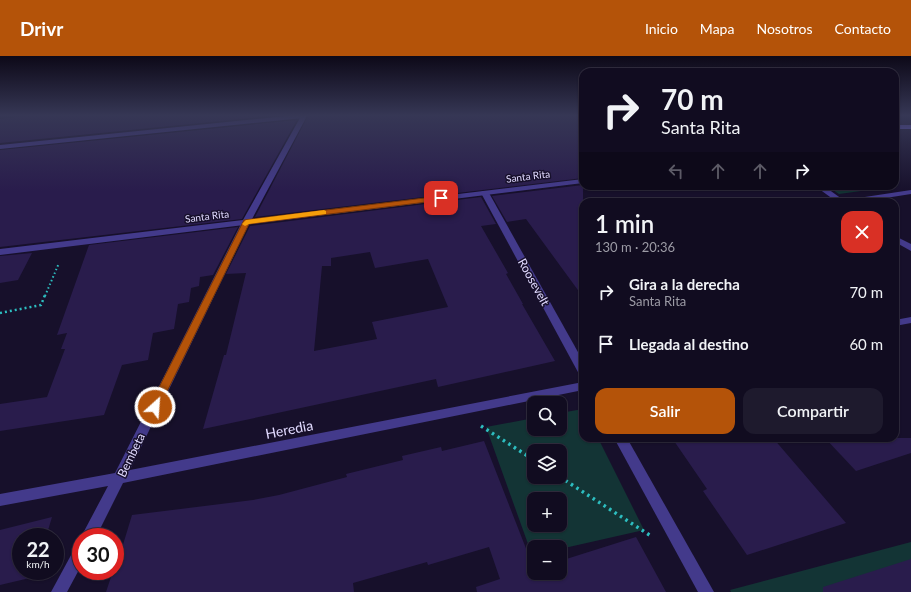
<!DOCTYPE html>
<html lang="es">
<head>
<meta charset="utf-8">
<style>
	body { margin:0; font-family:Lato,sans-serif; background:#1e1a2d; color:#f1f3f6; height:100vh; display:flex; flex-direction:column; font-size:15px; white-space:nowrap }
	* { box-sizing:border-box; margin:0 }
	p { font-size:13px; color:#9c9ba5 }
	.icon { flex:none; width:22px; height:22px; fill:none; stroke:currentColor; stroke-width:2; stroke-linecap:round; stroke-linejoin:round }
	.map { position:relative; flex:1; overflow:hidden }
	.sheet { position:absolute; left:579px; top:142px; width:320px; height:244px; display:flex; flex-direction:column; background:#110c20; border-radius:12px; box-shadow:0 1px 3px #0004,0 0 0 1px #302c3e }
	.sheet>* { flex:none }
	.banner { position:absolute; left:579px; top:12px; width:320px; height:122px; border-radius:12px; box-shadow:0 1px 3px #0004,0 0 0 1px #302c3e; background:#110c20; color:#f1f3f6; overflow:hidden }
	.fabs { position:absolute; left:527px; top:340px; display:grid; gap:8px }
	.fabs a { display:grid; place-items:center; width:40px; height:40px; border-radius:8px; background:#110c20; box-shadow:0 1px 3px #0004,0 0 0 1px #302c3e; font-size:20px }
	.speed { position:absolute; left:12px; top:472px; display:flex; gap:8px; font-size:20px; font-weight:700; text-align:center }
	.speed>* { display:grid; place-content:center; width:52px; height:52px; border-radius:50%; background:#110c20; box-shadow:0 1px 3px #0004,0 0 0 1px #302c3e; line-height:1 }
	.speed small { font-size:10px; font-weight:400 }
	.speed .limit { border:6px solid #d22; background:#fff; color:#111 }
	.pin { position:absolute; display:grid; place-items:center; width:34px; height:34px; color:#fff; margin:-17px; border-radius:8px; box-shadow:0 2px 6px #0006 }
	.me { position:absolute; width:44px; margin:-22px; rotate:26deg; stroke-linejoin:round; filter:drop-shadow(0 0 3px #0008) }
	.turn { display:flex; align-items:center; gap:14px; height:84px; padding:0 16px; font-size:18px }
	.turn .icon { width:52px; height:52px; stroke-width:2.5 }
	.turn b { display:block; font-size:28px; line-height:34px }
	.lanes { display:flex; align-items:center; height:38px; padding:0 16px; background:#0003; justify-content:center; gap:20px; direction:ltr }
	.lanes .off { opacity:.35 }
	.round { display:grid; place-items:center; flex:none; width:42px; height:42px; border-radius:12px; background:#1e1a2d }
	.headline { display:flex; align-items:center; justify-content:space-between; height:68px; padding:0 16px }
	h1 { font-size:24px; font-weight:600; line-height:30px }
	.button { display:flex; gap:8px; margin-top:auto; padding:8px 16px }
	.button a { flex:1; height:46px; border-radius:12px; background:#b45309; color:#fff; font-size:16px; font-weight:600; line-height:46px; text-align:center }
	.button a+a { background:#1e1a2d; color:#f1f3f6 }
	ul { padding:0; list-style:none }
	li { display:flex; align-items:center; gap:12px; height:52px; padding:0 16px }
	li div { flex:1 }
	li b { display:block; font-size:15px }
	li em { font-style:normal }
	header { display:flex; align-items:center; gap:24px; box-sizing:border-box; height:56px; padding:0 20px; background:#b45309; color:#fff }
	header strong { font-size:19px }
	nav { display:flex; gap:22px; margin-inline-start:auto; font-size:14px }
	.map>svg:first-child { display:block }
	.green { fill:#133435; fill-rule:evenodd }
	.building { fill:#291c4c; fill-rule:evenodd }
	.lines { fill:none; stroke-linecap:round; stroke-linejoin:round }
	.path-far2 { stroke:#2dbec0; stroke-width:2; stroke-dasharray:1.5 2.5; stroke-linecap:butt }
	.path-far1 { stroke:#2dbec0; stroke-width:2.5; stroke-dasharray:2 3; stroke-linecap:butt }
	.path { stroke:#2dbec0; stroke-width:3.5; stroke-dasharray:2.5 4; stroke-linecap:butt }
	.service { fill:#433a8b; fill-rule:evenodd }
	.minor { fill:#433a8b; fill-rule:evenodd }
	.tertiary { fill:#433a8b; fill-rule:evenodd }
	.secondary { fill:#7f71ff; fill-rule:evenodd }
	.route { fill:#b45309; stroke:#753606 }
	.slow { fill:#f59e0b }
	.labels { text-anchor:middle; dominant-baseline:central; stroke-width:3; stroke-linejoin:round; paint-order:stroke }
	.far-street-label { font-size:10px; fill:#e1daff; stroke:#17102b }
	.street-label { font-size:12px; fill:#e1daff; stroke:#17102b }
	.near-street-label { font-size:14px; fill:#e1daff; stroke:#17102b }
</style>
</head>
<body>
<header>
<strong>Drivr</strong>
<nav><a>Inicio</a><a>Mapa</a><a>Nosotros</a><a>Contacto</a></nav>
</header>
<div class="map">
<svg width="911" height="536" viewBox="0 0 911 536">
	<rect width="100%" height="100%" fill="#17102b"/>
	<g class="green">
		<path d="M895,127L898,130L839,138L827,130H895Z"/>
		<path d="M583,353V382H598L644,474L560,493V491H534V499H532L486,371L534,362V373H560V357ZM534,395H560V421H534ZM534,443H560V469H534Z"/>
		<path d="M911,486V536H731L730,534Z"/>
	</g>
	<g class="building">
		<path d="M24,60H271L0,87V63Z"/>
		<path d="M308,60H583V122L255,161Z"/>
		<path d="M297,64L242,163L0,191V94Z"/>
		<path d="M583,129V241L526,163L507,166L492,140Z"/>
		<path d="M481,141L496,168L481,170L508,217L506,218L523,248H522L555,305L438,331L436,323L203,373L224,299H226L246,217L226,218L250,170ZM370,196L375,212L428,203L448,251L372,266L377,283L314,295L322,210H331V202Z"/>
		<path d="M238,171L213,219L200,221L199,230L191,232L189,246L178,248L174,273L153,277L148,304L122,309L104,359L0,375V348L47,341L65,293H61L67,277L57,279L89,189Z"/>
		<path d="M32,197L18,224L0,227V200Z"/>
		<path d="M672,382H773L846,467L747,499L703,435L707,433Z"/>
		<path d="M825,382H911V397L856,415Z"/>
		<path d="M484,385L534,513V517H560V505L636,481L666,536H477L476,531L500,523L489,491L428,509L427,506L353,527L354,536H106L113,515H115L132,459L253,444L279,439L347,421L346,418L403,404L402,400L441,391L442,395Z"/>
		<path d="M52,461L46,481H21V515H36L34,521L0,529V474Z"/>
		<path d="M911,503V536H823V531Z"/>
	</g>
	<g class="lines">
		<path class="path-far2" d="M45,240L59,207"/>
		<path class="path-far1" d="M0,257L41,249L45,239"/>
		<g class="path">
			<path d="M481,370L534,404"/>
			<path d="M560,421L651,480"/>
		</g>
		<path class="service" d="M911,134V138L860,146H841L845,144Z"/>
		<g class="minor">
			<path d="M286,60H306L303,62L0,93V89Z"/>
			<path d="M482,135L489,137L583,305V319L579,318L481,137Z"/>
			<path d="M243,164H249L250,166L130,414L583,326V334L123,427L96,481H81L108,430L0,450V438L115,417Z"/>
			<path d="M911,261V267L895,270V264Z"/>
			<path d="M614,382H627L714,536H698Z"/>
			<path d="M81,488V510L67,536H51L76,490Z"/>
		</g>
		<g class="tertiary">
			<path d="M301,60H307L252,163L583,123V127L0,199V193L243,164Z"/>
			<path d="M815,130H824L846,146H837Z"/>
			<path d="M895,180L911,188V195L895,186Z"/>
		</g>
		<rect class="secondary" x="895" y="69" width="16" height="4"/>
	</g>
	<linearGradient id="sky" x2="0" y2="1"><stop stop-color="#0d0918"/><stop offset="0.44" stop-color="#363755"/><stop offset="1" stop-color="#363755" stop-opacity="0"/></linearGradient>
	<rect width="911" height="135" fill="url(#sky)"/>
	<path class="route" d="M441,140L444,142L443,144L249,168L158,354H151L149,351L244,164Z"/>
	<path class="slow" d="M324,154L326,155V158L249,168L245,170L242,168L246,164Z"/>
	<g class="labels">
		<g class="far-street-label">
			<text transform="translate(528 120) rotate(-7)">Santa Rita</text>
			<text transform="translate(207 160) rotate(-7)">Santa Rita</text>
		</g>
		<g class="street-label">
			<text transform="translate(534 226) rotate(61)">Roosevelt</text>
			<text transform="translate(131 399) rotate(-64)">Bembeta</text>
		</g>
		<g class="near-street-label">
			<text transform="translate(289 373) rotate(-11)">Heredia</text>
		</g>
	</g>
</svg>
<div class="fabs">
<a><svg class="icon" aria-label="search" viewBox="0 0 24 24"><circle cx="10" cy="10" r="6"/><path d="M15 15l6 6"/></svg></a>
<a><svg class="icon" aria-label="layers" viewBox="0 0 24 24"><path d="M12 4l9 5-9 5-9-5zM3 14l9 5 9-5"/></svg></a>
<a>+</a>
<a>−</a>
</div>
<div class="speed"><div>22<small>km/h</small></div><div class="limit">30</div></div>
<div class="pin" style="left:441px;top:142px;background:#d93025"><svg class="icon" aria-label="arrive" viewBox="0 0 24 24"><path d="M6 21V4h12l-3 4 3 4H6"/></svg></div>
<svg class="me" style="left:155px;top:351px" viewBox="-20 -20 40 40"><circle r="17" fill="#b45309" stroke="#fff" stroke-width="3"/><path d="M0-11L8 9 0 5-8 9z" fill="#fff"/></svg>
<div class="banner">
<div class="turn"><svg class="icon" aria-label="right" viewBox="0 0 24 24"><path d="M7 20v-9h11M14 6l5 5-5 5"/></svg><div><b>70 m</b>Santa Rita</div></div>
<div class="lanes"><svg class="icon off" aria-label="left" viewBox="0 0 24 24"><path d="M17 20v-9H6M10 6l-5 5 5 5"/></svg><svg class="icon off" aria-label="ahead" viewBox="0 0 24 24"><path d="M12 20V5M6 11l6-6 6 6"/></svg><svg class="icon off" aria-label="ahead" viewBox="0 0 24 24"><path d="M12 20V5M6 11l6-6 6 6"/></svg><svg class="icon" aria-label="right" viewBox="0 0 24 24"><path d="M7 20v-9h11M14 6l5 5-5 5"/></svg></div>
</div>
<section class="sheet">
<div class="headline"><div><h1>1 min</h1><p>130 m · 20:36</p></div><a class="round" style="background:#d93025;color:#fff"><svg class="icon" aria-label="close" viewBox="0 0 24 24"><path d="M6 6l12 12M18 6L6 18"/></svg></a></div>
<ul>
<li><svg class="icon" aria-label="right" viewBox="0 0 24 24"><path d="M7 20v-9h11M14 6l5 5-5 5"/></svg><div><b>Gira a la derecha</b><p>Santa Rita</p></div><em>70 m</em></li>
<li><svg class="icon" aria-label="arrive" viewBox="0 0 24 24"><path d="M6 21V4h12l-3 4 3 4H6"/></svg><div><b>Llegada al destino</b></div><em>60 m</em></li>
</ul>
<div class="button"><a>Salir</a><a>Compartir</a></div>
</section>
</div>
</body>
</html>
